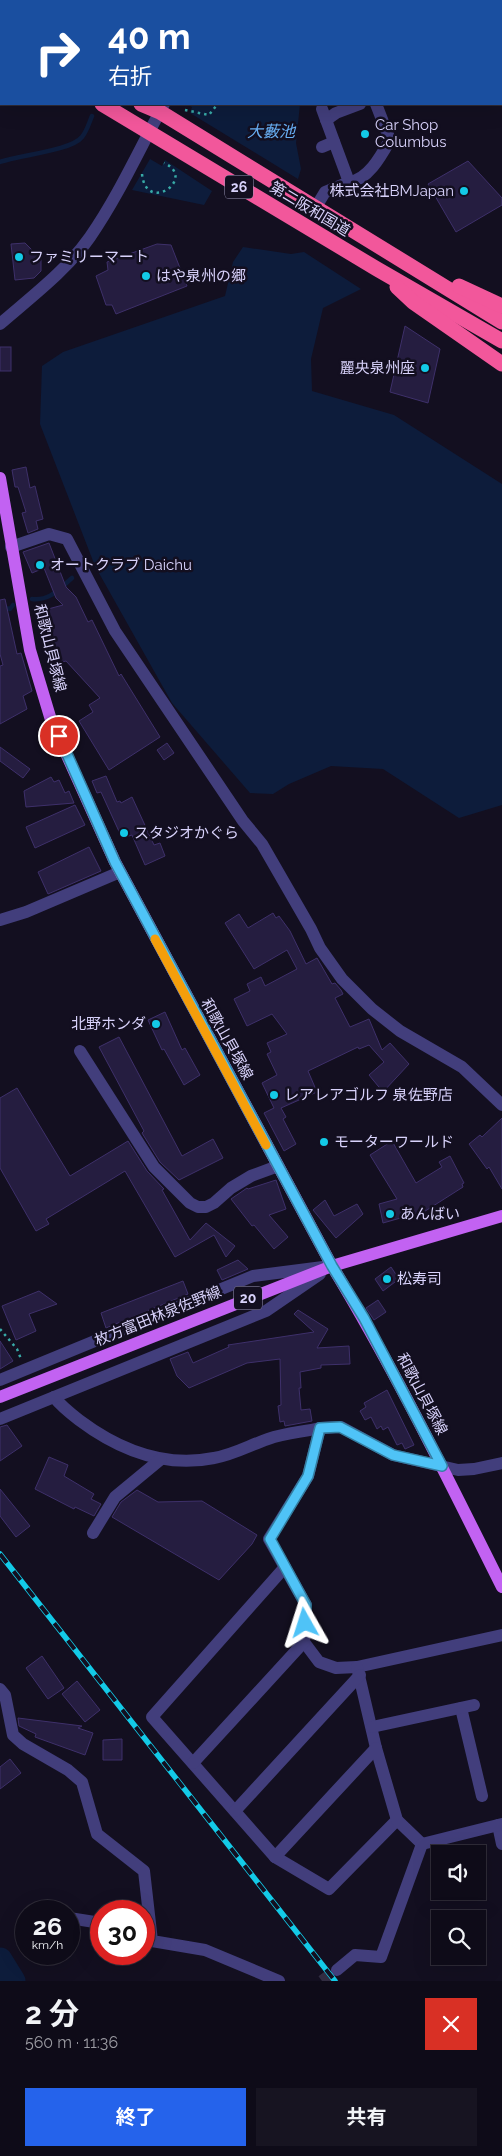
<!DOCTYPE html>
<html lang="ja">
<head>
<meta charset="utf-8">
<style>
	body { margin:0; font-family:Raleway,"Noto Sans JP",sans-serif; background:#171421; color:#f1f3f6; height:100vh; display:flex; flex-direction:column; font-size:19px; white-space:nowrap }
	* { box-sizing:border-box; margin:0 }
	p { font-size:16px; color:#9b9ba2 }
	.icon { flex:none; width:28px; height:28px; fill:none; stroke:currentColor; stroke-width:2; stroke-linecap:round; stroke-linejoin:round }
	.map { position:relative; height:1981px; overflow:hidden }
	.details { display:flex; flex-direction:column; background:#0e0b18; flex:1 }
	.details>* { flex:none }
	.banner { position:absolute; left:0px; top:0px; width:502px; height:105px; box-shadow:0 5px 20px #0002,0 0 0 1px #2e2b37; background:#1a4fa0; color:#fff; overflow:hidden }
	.buttons { position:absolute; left:431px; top:1845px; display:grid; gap:10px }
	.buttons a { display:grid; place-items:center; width:55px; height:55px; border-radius:0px; background:#0e0b18; box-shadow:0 5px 20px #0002,0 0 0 1px #2e2b37; font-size:25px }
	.speed { position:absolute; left:15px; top:1900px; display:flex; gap:10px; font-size:25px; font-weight:700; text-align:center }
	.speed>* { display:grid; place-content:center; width:65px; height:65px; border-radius:50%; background:#0e0b18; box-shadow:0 5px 20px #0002,0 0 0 1px #2e2b37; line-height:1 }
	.speed small { font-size:12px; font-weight:400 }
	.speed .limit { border:8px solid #d22; background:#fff; color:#111 }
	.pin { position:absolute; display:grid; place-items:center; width:42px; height:42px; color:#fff; margin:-21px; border:2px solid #fff; border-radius:50%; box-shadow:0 1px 5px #0007 }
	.me { position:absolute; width:55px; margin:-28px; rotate:354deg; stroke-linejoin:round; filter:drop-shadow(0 0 4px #0008) }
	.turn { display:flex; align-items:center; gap:18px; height:105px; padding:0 25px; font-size:22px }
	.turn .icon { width:65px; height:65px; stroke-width:2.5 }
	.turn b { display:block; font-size:35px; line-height:42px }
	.round { display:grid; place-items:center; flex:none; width:52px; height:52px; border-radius:0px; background:#171421 }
	.summary { display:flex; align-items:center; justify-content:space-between; height:85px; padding:0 25px }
	h1 { font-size:30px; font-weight:700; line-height:38px }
	.action { display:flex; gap:10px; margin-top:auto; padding:10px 25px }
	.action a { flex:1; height:58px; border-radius:0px; background:#2563eb; color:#fff; font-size:20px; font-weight:700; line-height:58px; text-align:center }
	.action a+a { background:#171421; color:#f1f3f6 }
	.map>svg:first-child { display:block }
	.water { fill:#0d1c3b }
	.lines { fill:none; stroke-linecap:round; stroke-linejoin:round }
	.stream { stroke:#0d1c3b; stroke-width:4.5 }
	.river { stroke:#0d1c3b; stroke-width:25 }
	.building { fill:#251d40; stroke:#3e306a }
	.minor-tunnel { stroke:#312c41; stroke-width:12; stroke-dasharray:12 6; stroke-linecap:butt }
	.path { stroke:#38aaa7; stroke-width:2.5; stroke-dasharray:2.5 4; stroke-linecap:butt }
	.minor { stroke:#423e7c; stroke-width:12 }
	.major { stroke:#c262f2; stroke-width:12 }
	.highway { stroke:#f2579b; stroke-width:15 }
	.rail-casing { stroke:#13cae7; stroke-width:5.5 }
	.rail { stroke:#130f20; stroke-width:4; stroke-dasharray:11; stroke-linecap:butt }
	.route-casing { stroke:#337fa1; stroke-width:12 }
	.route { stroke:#4fc3f7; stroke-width:9 }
	.slow { stroke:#f59e0b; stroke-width:9 }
	.poi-dot { fill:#13cae7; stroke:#130f20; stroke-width:2 }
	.labels { text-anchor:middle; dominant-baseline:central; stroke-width:5; stroke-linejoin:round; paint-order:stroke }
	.shield { fill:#130f20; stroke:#9d98b9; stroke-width:1 }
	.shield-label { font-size:14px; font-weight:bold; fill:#d8d2fb }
	.poi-label { font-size:15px; fill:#d8d2fb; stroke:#130f20; text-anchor:start }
	.street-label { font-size:15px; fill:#d8d2fb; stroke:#130f20 }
	.water-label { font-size:16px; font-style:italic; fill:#68aef3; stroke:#130f20 }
</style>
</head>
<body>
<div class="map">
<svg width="502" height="1981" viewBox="0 0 502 1981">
	<rect width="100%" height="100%" fill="#130f20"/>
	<g class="water">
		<path d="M186,104H300L296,143L301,169L298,179L190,113L192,107Z"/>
		<path d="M150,159L162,166L165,160L212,191L204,205L132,190Z"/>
		<path d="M243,247L291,254L304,252L361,289L323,308L311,359L312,391L394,415L502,484V805L459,818L383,769L331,766L289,784L273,794L250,793L172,703L95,566L40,424L42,366L63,352L225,296L233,262Z"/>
	</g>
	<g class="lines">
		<g class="stream">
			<path d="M0,162C18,155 71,151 82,137C87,131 89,123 92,116"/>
			<path d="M32,599C50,601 59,589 72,578"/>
			<path d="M0,607L10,609L13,605"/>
		</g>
		<path class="river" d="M0,1960L13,1981"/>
	</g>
	<g class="building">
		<path d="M468,161L502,198V205L456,232L428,184Z"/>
		<path d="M25,243L41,259V271L34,278L15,280L11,244Z"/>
		<path d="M157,244L171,245L187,286L116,314L112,305H106L96,276L108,270L107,262Z"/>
		<path d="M405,326L440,349L428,403L390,392Z"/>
		<rect x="0" y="347" width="11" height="24"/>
		<path d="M26,467L30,488L35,486L43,519L36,521L38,529L28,533L22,513L26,512L18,487H15L12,470Z"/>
		<path d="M49,543L66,587L76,597L88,622L92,620L119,676L121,674L160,737L109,770L79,721L93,712L89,705L100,698L66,661L49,665L37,612L63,605L56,598L44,568L32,573L23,552Z"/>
		<path d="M5,599L17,654L21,653L32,691L23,696L27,709L0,724V666L3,665L0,654V600Z"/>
		<path d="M167,743L174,753L164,760L157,750Z"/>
		<path d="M0,747L30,769L23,778L0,761Z"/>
		<path d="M106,776L117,802L120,801L121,803L132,797L154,845L160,843L165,856L145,865L132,835L122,838L101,792L97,793L92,781Z"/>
		<path d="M51,777L54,782L59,780L65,793L69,791L74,803L26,807L24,791Z"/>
		<path d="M75,805L85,825L35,848L26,827Z"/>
		<path d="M89,847L101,871L48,894L38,872Z"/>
		<path d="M273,913L276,918L279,916L290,931L306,964L317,958L332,984L335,983L341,990L343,994L335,998L350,1027L369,1019L382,1050L390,1043L409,1064L383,1092L369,1075L384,1062L369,1045L359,1049L358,1047L308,1071L317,1092L281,1108L286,1117L283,1119L296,1144L284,1151L264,1113L274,1108L262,1083L277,1075L267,1054L271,1052L267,1043L287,1034L272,1014L247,1026L234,999L250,991L247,984L261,977L265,986L297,969L287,950L254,969L225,923L239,914L248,928Z"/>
		<path d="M165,1012L182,1050L185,1048L200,1075L184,1085L164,1049L162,1050L148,1020Z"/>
		<path d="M119,1037L182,1156L213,1139L223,1158L179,1180L160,1162L142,1133L144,1131L99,1047Z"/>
		<path d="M17,1088L70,1176L128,1141L147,1171L164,1189L162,1190L190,1240L206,1223L235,1246L226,1257L214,1235L175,1257L125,1171L46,1219L49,1224L36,1231L0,1168V1098Z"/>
		<path d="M502,1118V1189L489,1167L487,1169L469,1144L480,1135L482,1137Z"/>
		<path d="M392,1141L416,1183L442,1167L439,1162L450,1156L464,1183L462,1184L463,1187L419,1215L418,1213L383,1223L379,1204L397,1199L370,1155Z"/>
		<path d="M276,1180L286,1209L269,1215L288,1237L274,1249L254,1225L252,1226L231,1199L247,1188L248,1189Z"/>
		<path d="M325,1200L334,1216L357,1204L363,1214L336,1238L313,1210Z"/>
		<path d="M238,1260L248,1269L222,1280L217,1270Z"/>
		<path d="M391,1267L399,1279L383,1291L375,1279Z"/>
		<path d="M183,1281L188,1294L106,1328L101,1313Z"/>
		<path d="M39,1291L57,1304L29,1314L36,1331L16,1340L2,1306Z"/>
		<path d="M378,1300L386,1312L374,1320L366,1308Z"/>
		<path d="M298,1310L328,1329L317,1348L349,1346L350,1364L321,1365V1368L300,1372L301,1388H299L301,1410L310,1409L312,1421L285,1426L284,1421L280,1422L278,1406L281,1405L280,1359L247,1363L189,1388L177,1376L170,1359L188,1352L193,1363L229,1347L228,1345L314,1332L294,1314Z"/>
		<path d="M0,1341L13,1361L0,1369Z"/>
		<path d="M387,1390L414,1445L405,1449L402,1443L397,1445L388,1427L383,1430L381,1426L377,1429L371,1417L365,1420L360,1411L366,1407L364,1403Z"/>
		<path d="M7,1425L22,1446L0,1461V1427Z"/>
		<path d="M49,1457L68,1465L64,1476L94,1494L91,1499L101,1504L94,1516L75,1507L74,1509L35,1489Z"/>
		<path d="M0,1489L30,1526L16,1537L0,1516Z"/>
		<path d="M137,1490L158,1502L202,1501L257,1535L252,1544L219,1580L112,1517L121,1502Z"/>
		<path d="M42,1656L64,1688L48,1699L26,1668Z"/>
		<path d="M77,1681L100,1710L85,1722L62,1694Z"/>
		<path d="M18,1718L82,1726L78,1728L93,1733L85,1755L35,1737L36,1734L19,1726Z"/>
		<path d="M122,1739V1760H103V1740Z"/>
		<path d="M10,1759L21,1773L0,1789V1767Z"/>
	</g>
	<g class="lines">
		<path class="minor-tunnel" d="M322,1981L337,1970"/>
		<g class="path">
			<path d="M185,110L209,115L216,106L215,104"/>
			<path d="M142,174C146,215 198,178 164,163"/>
			<path d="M0,1329L17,1349L21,1359"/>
		</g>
		<g class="minor">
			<path d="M173,0V1"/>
			<path d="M320,1L323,0"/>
			<path d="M326,120L336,113L360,104"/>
			<path d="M322,147L334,142"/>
			<path d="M349,182C368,180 381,156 390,140L376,104"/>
			<path d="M316,207L325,192L349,182L322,109"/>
			<path d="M0,324C31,297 67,270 90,237C119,195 140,148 164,104"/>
			<path d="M11,547L49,534L67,539L115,631L243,821L262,844L311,929L320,948L342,979L372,1009L400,1031L462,1067L502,1105"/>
			<path d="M0,920L26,912L120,872"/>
			<path d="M80,1051L154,1167L190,1203L198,1207H206L214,1203L231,1188L251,1176L278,1166"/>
			<path d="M0,1380L253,1276L323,1267"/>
			<path d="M54,1397C61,1406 70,1413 79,1420C119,1450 165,1468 214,1458C233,1455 250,1445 268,1439C285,1433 303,1432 320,1428"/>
			<path d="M0,1419L266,1311L320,1274"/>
			<path d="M502,1463L474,1469L458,1470L393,1455L341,1427L320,1428L308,1476L269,1539L306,1605L304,1642L319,1662L336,1668L357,1667L502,1635"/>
			<path d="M93,1533L115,1497L161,1459"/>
			<path d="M285,1567L152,1717L275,1857L329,1889L397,1820"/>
			<path d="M357,1667L376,1748L397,1820L422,1844"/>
			<path d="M0,1689L5,1695L13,1735L23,1744L68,1770L82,1782L97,1834L144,1871L152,1941L205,1950L279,1981"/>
			<path d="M461,1708L482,1796"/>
			<path d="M372,1727L474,1705"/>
			<path d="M193,1763L304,1642"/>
			<path d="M235,1811L360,1675"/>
			<path d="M498,1825L502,1844"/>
			<path d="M275,1857L376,1748"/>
			<path d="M69,1918L101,1923"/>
			<path d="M337,1970L355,1955L381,1957L422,1844L502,1824"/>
		</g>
		<g class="major">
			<path d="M0,478L30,650L51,720L115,862L332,1266C395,1370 448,1479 502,1587"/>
			<path d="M0,1397L332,1266L502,1216"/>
		</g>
		<g class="highway">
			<path d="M0,21L1,22"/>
			<path d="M0,42L1,43"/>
			<path d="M102,104L377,269L502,341"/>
			<path d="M141,104L160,112L502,322"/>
			<path d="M459,286L502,306"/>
			<path d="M397,287L413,302L502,364"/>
		</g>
		<g class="rail-casing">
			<path id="rail" d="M0,1554L335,1981"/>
		</g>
		<use href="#rail" class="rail"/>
	</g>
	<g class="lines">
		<g class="route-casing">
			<path id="route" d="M59,736L115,862L332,1266L364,1318L442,1466L393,1455L340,1427L320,1428L308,1476L270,1539L306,1605L305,1623"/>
		</g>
		<use href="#route" class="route"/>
		<path class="slow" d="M155,939L266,1145"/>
	</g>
	<g class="poi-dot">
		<circle cx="365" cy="134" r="5"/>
		<circle cx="464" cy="191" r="5"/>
		<circle cx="19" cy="257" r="5"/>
		<circle cx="146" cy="276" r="5"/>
		<circle cx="425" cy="368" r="5"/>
		<circle cx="40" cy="565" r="5"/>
		<circle cx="124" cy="833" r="5"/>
		<circle cx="156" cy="1024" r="5"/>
		<circle cx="274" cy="1095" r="5"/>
		<circle cx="324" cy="1142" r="5"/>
		<circle cx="390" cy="1214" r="5"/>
		<circle cx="387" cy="1279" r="5"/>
	</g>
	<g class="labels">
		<g class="shield">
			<rect x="225" y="175.5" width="28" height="23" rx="4"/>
			<rect x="234" y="1286.5" width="28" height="23" rx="4"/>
		</g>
		<g class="shield-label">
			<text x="239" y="187">26</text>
			<text x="248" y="1298">20</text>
		</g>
		<g class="poi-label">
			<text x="375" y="125">Car Shop<tspan x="375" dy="17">Columbus</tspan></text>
			<text x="454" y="191" text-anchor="end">株式会社BMJapan</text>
			<text x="29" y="257">ファミリーマート</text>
			<text x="156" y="276">はや泉州の郷</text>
			<text x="415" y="368" text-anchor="end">麗央泉州座</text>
			<text x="50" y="565">オートクラブ Daichu</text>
			<text x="134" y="833">スタジオかぐら</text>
			<text x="146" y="1024" text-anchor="end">北野ホンダ</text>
			<text x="284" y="1095">レアレアゴルフ 泉佐野店</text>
			<text x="334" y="1142">モーターワールド</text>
			<text x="400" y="1214">あんばい</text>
			<text x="397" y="1279">松寿司</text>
		</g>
		<g class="street-label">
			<text transform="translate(310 209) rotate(31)">第二阪和国道</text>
			<text transform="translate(50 648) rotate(76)">和歌山貝塚線</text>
			<text transform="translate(227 1039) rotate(61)">和歌山貝塚線</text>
			<text transform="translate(158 1316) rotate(-22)">枚方富田林泉佐野線</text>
			<text transform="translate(422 1394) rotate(62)">和歌山貝塚線</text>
		</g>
		<g class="water-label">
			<text x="271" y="131">大藪池</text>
		</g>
	</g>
</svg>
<div class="buttons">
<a><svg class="icon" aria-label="sound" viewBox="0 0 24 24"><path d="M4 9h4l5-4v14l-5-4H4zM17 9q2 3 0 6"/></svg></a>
<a><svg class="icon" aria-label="search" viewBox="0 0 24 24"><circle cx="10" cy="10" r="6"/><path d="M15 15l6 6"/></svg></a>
</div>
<div class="speed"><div>26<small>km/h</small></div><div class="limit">30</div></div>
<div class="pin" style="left:59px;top:736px;background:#d93025"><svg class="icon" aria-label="arrive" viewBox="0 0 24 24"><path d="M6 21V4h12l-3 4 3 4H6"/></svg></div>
<svg class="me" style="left:305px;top:1623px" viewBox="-20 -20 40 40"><path d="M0-17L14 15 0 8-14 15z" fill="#4fc3f7" stroke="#fff" stroke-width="4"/></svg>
<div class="banner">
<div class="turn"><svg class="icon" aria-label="right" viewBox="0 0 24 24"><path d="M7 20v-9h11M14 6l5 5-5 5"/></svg><div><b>40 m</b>右折</div></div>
</div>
</div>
<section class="details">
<div class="summary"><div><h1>2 分</h1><p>560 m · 11:36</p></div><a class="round" style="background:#d93025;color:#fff"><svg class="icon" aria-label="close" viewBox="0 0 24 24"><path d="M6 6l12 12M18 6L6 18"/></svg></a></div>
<div class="action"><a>終了</a><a>共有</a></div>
</section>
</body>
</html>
